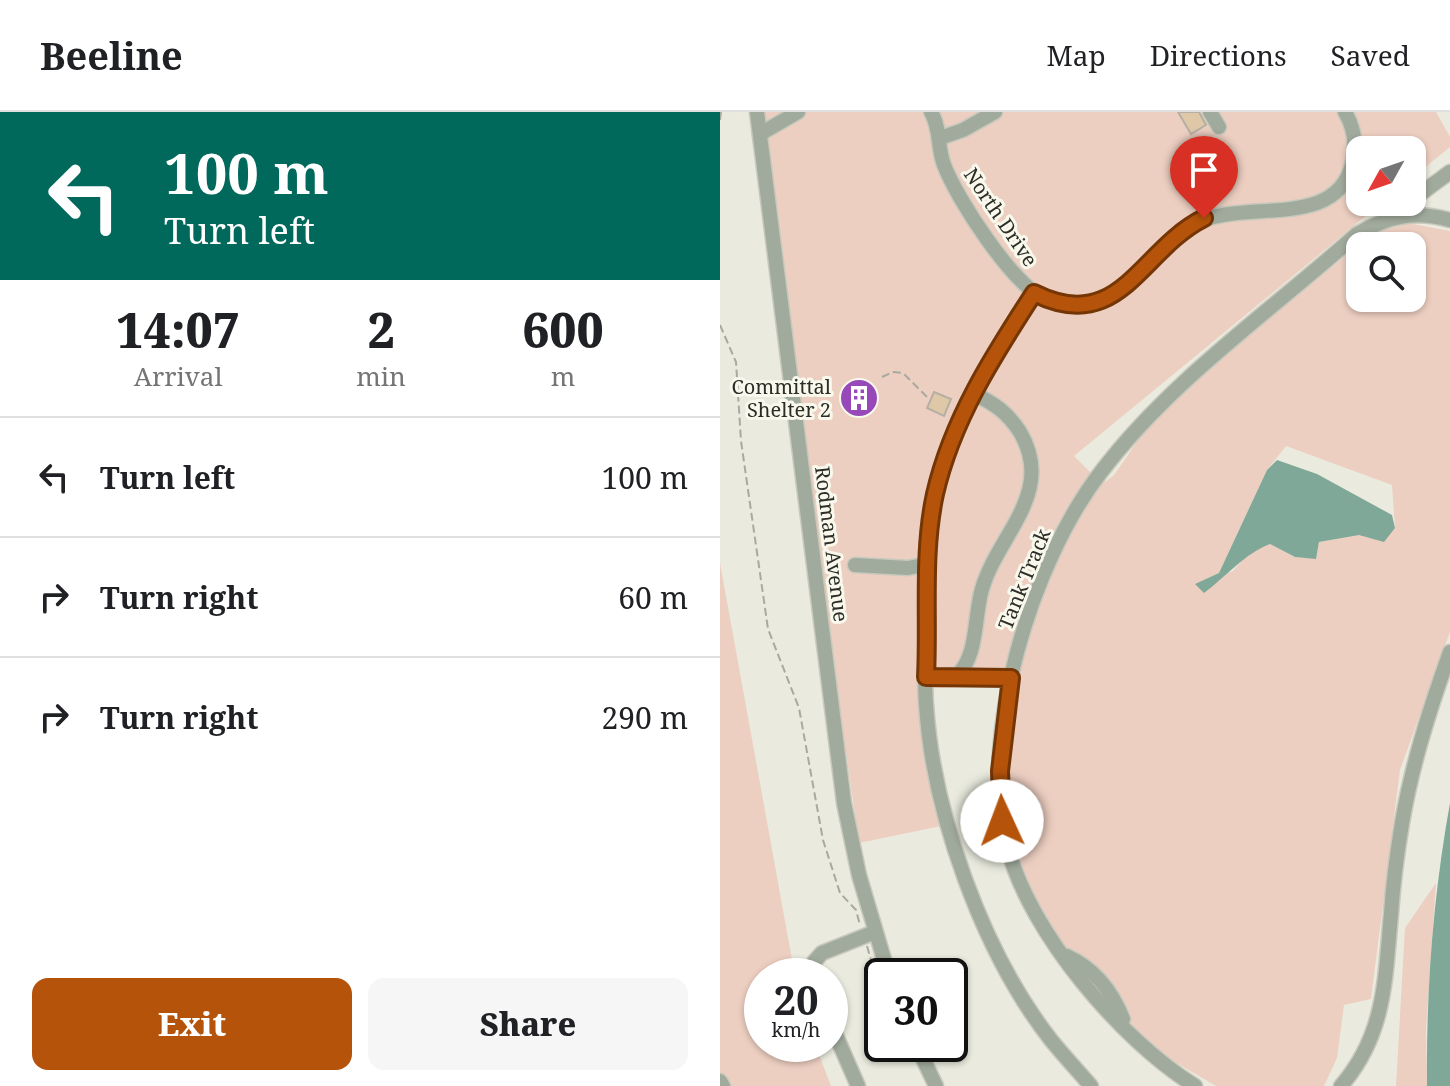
<!DOCTYPE html>
<html lang="en">
<head>
<meta charset="utf-8">
<style>
	body { margin:0; font-family:"Noto Serif",serif; background:#f6f6f6; color:#202124; height:100vh; display:flex; flex-direction:column; font-size:30px; white-space:nowrap }
	* { box-sizing:border-box; margin:0 }
	p { font-size:26px; color:#757577 }
	.icon { flex:none; width:44px; height:44px; fill:none; stroke:currentColor; stroke-width:2; stroke-linecap:round; stroke-linejoin:round }
	.map { position:relative; flex:1; overflow:hidden }
	.panel { display:flex; flex-direction:column; background:#fff; width:720px }
	.panel>* { flex:none }
	.guide { background:#00695c; color:#fff; overflow:hidden }
	.needle { width:52px; rotate:230deg }
	.tools { position:absolute; left:626px; top:24px; display:grid; gap:16px }
	.tools a { display:grid; place-items:center; width:80px; height:80px; border-radius:16px; background:#fff; box-shadow:0 2px 6px #0004; font-size:40px }
	.speed { position:absolute; left:24px; top:846px; display:flex; gap:16px; font-size:40px; font-weight:700; text-align:center }
	.speed>* { display:grid; place-content:center; width:104px; height:104px; border-radius:50%; background:#fff; box-shadow:0 2px 6px #0004; line-height:1 }
	.speed small { font-size:20px; font-weight:400 }
	.speed .limit { border:4px solid #111; border-radius:12px; background:#fff; color:#111 }
	.pin { position:absolute; display:grid; place-items:center; width:68px; height:68px; color:#fff; margin:-82px -34px; border-radius:50% 50% 50% 0; rotate:-45deg; box-shadow:0 0 8px #0007 }
	.pin .icon { rotate:45deg }
	.me { position:absolute; width:88px; margin:-44px; rotate:358deg; stroke-linejoin:round; filter:drop-shadow(0 0 6px #0008) }
	.turn { display:flex; align-items:center; gap:28px; height:168px; padding:0 32px; font-size:36px }
	.turn .icon { width:104px; height:104px; stroke-width:2.5 }
	.turn b { display:block; font-size:56px; line-height:68px }
	.eta { display:flex; justify-content:space-evenly; align-items:center; height:136px; text-align:center }
	.eta b { font-size:48px; font-weight:800; line-height:56px }
	.primary-button { display:flex; gap:16px; margin-top:auto; padding:16px 32px }
	.primary-button a { flex:1; height:92px; border-radius:16px; background:#b45309; color:#fff; font-size:32px; font-weight:800; line-height:92px; text-align:center }
	.primary-button a+a { background:#f6f6f6; color:#202124 }
	ul { padding:0; list-style:none }
	li { display:flex; align-items:center; gap:24px; height:120px; padding:0 32px; border-top:2px solid #e0e0e0 }
	li div { flex:1 }
	li b { display:block; font-size:30px }
	li em { font-style:normal }
	header { display:flex; align-items:center; gap:48px; box-sizing:border-box; height:112px; padding:0 40px; background:#fff; border-bottom:2px solid #e0e0e0 }
	header strong { font-size:38px }
	nav { display:flex; gap:44px; margin-inline-start:auto; font-size:28px }
	main { display:flex; flex:1; min-height:0 }
	.map>svg:first-child { display:block }
	.green { fill:#edcfc1; fill-rule:evenodd }
	.water { fill:#7fa898 }
	.building { fill:#dfc8a7; stroke:#b6afa5; stroke-width:2 }
	.lines { fill:none; stroke-linecap:round; stroke-linejoin:round }
	.minor-casing { stroke:#c8c9bd; stroke-width:17 }
	.path { stroke:#a8a99f; stroke-width:2; stroke-dasharray:8 4; stroke-linecap:butt }
	.minor { stroke:#a1ab9d; stroke-width:14 }
	.route-casing { stroke:#753606; stroke-width:20 }
	.route { stroke:#b45309; stroke-width:14 }
	.labels { text-anchor:middle; dominant-baseline:central; stroke-width:6; stroke-linejoin:round; paint-order:stroke }
	.street-label { font-size:20px; fill:#2d2d28; stroke:#f8f8ec }
	.poi-label { font-size:20px; fill:#2d2d28; stroke:#f8f8ec; text-anchor:end }
</style>
</head>
<body>
<header>
<strong>Beeline</strong>
<nav><a>Map</a><a>Directions</a><a>Saved</a></nav>
</header>
<main>
<section class="panel">
<div class="guide">
<div class="turn"><svg class="icon" aria-label="left" viewBox="0 0 24 24"><path d="M17 20v-9H6M10 6l-5 5 5 5"/></svg><div><b>100 m</b>Turn left</div></div>
</div>
<div class="eta">
<div><b>14:07</b><p>Arrival</p></div>
<div><b>2</b><p>min</p></div>
<div><b>600</b><p>m</p></div>
</div>
<ul>
<li><svg class="icon" aria-label="left" viewBox="0 0 24 24"><path d="M17 20v-9H6M10 6l-5 5 5 5"/></svg><div><b>Turn left</b></div><em>100 m</em></li>
<li><svg class="icon" aria-label="right" viewBox="0 0 24 24"><path d="M7 20v-9h11M14 6l5 5-5 5"/></svg><div><b>Turn right</b></div><em>60 m</em></li>
<li><svg class="icon" aria-label="right" viewBox="0 0 24 24"><path d="M7 20v-9h11M14 6l5 5-5 5"/></svg><div><b>Turn right</b></div><em>290 m</em></li>
</ul>
<div class="primary-button"><a>Exit</a><a>Share</a></div>
</section>
<div class="map">
<svg width="730" height="974" viewBox="0 0 730 974">
	<rect width="100%" height="100%" fill="#eaebde"/>
	<g class="green">
		<path d="M45,0H716L730,25V35L692,66V38H640V90H663L354,344L372,362C325,430 302,494 280,573L199,577L221,714L139,731L116,569Z"/>
		<path d="M688,111L730,119V520L680,658L651,887L624,893L617,946L604,974H496L443,943L416,919L376,855L346,836L317,797L296,743L288,709L286,679L288,640L301,540L335,444L373,379L394,363L421,324L462,279L652,122ZM640,134H692V186H640ZM566,334L672,373L675,416L599,430L596,446L575,445L550,432L528,441L513,459L476,472L499,461L547,358Z"/>
		<path d="M0,451L75,864H42V932H95L111,974H0Z"/>
		<path d="M716,771L706,917L707,974H676L685,816Z"/>
	</g>
	<g class="water">
		<path d="M557,348L597,362L672,403L675,416L664,430L639,423L599,430L596,447L575,445L550,432C524,442 507,464 484,481L475,472L499,461L547,358Z"/>
		<path d="M730,691V974H707C706,878 713,785 730,691Z"/>
	</g>
	<g class="building">
		<path d="M458,0H479L486,13L471,22Z"/>
		<path d="M214,280L231,287L224,304L207,296Z"/>
	</g>
	<g class="lines">
		<g class="minor-casing">
			<g id="minor">
				<path d="M37,0L124,691L139,763L169,864"/>
				<path d="M211,0C221,17 217,35 224,53C237,87 292,172 325,187C399,218 421,141 472,113C522,85 614,120 632,53C637,34 635,17 625,0"/>
				<path d="M490,0L499,15"/>
				<path d="M40,22L78,0"/>
				<path d="M220,26L243,18L275,0"/>
				<path d="M692,88L730,60"/>
				<path d="M314,181C281,233 244,286 225,345C207,400 206,462 206,519C206,543 204,568 206,592C213,702 263,841 331,928C344,944 358,959 371,974"/>
				<path d="M135,453L188,456L208,452"/>
				<path d="M237,563L291,566"/>
				<path d="M206,565L237,563C258,545 254,504 262,477C278,422 336,381 300,320C288,301 274,291 254,282"/>
				<path d="M347,844C375,857 392,879 403,907"/>
				<path d="M95,864L94,850L102,841L155,820"/>
				<path d="M110,910L138,974"/>
				<path d="M196,932L216,974"/>
				<path d="M0,969L3,974"/>
				<path d="M475,974C401,928 311,822 288,737C257,626 312,449 381,360C451,268 551,199 637,122C669,104 694,98 730,108"/>
				<path d="M621,974C666,922 665,866 671,802C673,771 677,741 682,711C692,652 710,596 730,540"/>
			</g>
		</g>
		<g class="path">
			<path d="M0,8L1,0"/>
			<path d="M0,213L16,250L21,329L48,517L79,596L103,728L120,781L136,798L140,813"/>
			<path d="M162,265L173,260L183,261L209,287"/>
			<path d="M147,834L154,859"/>
			<path d="M157,869L162,883"/>
		</g>
		<use href="#minor" class="minor"/>
	</g>
	<g class="lines">
		<g class="route-casing">
			<path id="route" d="M282,709L280,659L291,566L206,565C209,505 202,442 215,382C232,308 273,244 314,181C400,224 420,138 484,106"/>
		</g>
		<use href="#route" class="route"/>
	</g>
	<defs>
		<g id="building-disc" transform="scale(2)"><circle r="9.5" fill="#9749ba" stroke="#f8f8ec"/><path d="M-4-6H4V6H1V3H-1V6H-4ZM-2.5-4.3h1.7v1.8h-1.7ZM.8-4.3h1.7v1.8H.8ZM-2.5-1h1.7V.8h-1.7ZM.8-1h1.7V.8H.8Z" fill="#fff"/></g>
	</defs>
	<g fill-rule="evenodd">
		<use href="#building-disc" x="139" y="286"/>
	</g>
	<g class="labels">
		<g class="street-label">
			<text transform="translate(281 105) rotate(56)">North Drive</text>
			<text transform="translate(112 432) rotate(83)">Rodman Avenue</text>
			<text transform="translate(304 467) rotate(-68)">Tank Track</text>
		</g>
		<g class="poi-label">
			<text x="111" y="274">Committal<tspan x="111" dy="23">Shelter 2</tspan></text>
		</g>
	</g>
</svg>
<div class="tools">
<a><svg class="needle" viewBox="-14 -14 28 28"><path d="M0-13l5 13h-10z" fill="#e53935"/><path d="M0 13l5-13h-10z" fill="#757577"/></svg></a>
<a><svg class="icon" aria-label="search" viewBox="0 0 24 24"><circle cx="10" cy="10" r="6"/><path d="M15 15l6 6"/></svg></a>
</div>
<div class="speed"><div>20<small>km/h</small></div><div class="limit">30</div></div>
<div class="pin" style="left:484px;top:106px;background:#d93025"><svg class="icon" aria-label="arrive" viewBox="0 0 24 24"><path d="M6 21V4h12l-3 4 3 4H6"/></svg></div>
<svg class="me" style="left:282px;top:709px" viewBox="-20 -20 40 40"><circle r="19" fill="#fff"/><path d="M0-13L10 11 0 6-10 11z" fill="#b45309"/></svg>
</div>
</main>
</body>
</html>
